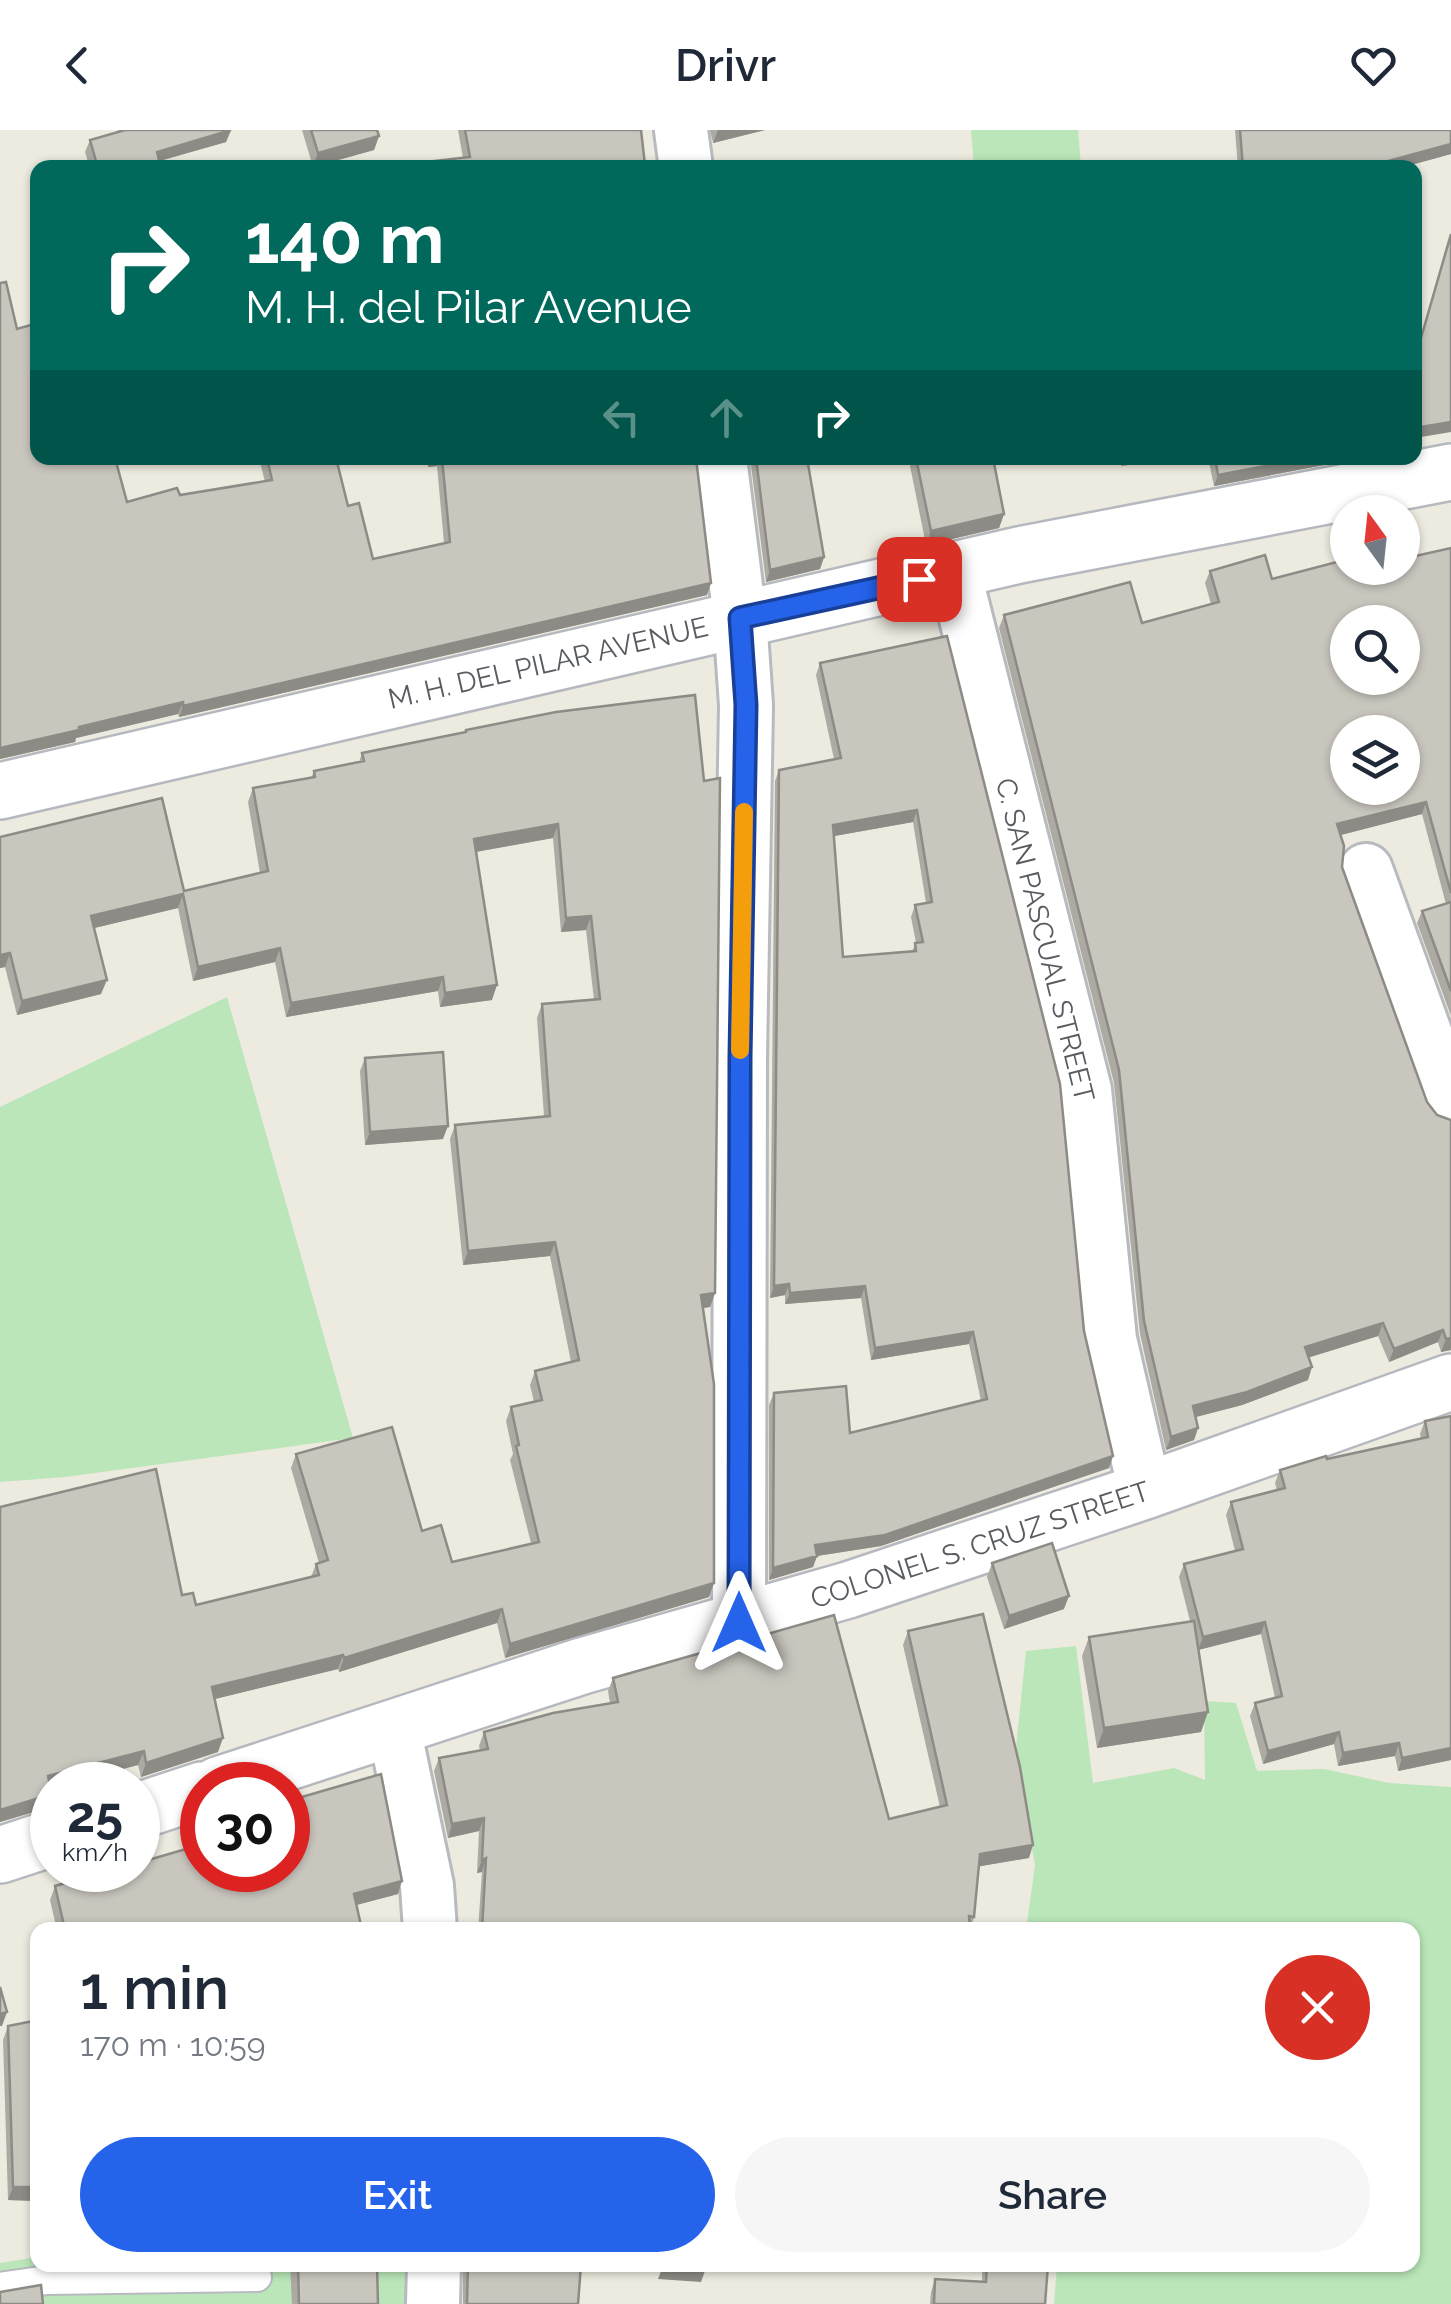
<!DOCTYPE html>
<html lang="en">
<head>
<meta charset="utf-8">
<style>
	body { margin:0; font-family:Raleway,sans-serif; background:#f6f6f7; color:#1f2937; height:100vh; display:flex; flex-direction:column; font-size:38px; white-space:nowrap }
	* { box-sizing:border-box; margin:0 }
	p { font-size:32px; color:#747a83 }
	.icon { flex:none; width:55px; height:55px; fill:none; stroke:currentColor; stroke-width:2; stroke-linecap:round; stroke-linejoin:round }
	.map { position:relative; flex:1; overflow:hidden }
	.side { position:absolute; left:30px; top:1792px; width:1390px; height:350px; display:flex; flex-direction:column; background:#fff; border-radius:20px; box-shadow:0 2px 8px #0004 }
	.side>* { flex:none }
	.banner { position:absolute; left:30px; top:30px; width:1392px; height:305px; border-radius:20px; box-shadow:0 2px 8px #0004; background:#00695c; color:#fff; overflow:hidden }
	.needle { width:65px; rotate:345deg }
	.fabs { position:absolute; left:1330px; top:365px; display:grid; gap:20px }
	.fabs a { display:grid; place-items:center; width:90px; height:90px; border-radius:50%; background:#fff; box-shadow:0 2px 8px #0004; font-size:50px }
	.speed { position:absolute; left:30px; top:1632px; display:flex; gap:20px; font-size:50px; font-weight:700; text-align:center }
	.speed>* { display:grid; place-content:center; width:130px; height:130px; border-radius:50%; background:#fff; box-shadow:0 2px 8px #0004; line-height:1 }
	.speed small { font-size:25px; font-weight:400 }
	.speed .limit { border:15px solid #d22; background:#fff; color:#111 }
	.pin { position:absolute; display:grid; place-items:center; width:85px; height:85px; color:#fff; margin:-42px; border-radius:20px; box-shadow:0 5px 15px #0006 }
	.me { position:absolute; width:110px; margin:-55px; rotate:0deg; stroke-linejoin:round; filter:drop-shadow(0 0 8px #0008) }
	.turn { display:flex; align-items:center; gap:35px; height:210px; padding:0 50px; font-size:45px }
	.turn .icon { width:130px; height:130px; stroke-width:2.5 }
	.turn b { display:block; font-size:70px; line-height:85px }
	.lanes { display:flex; align-items:center; height:95px; padding:0 50px; background:#0003; justify-content:center; gap:50px; direction:ltr }
	.lanes .off { opacity:.35 }
	.round { display:grid; place-items:center; flex:none; width:105px; height:105px; border-radius:52px; background:#f6f6f7 }
	.summary { display:flex; align-items:center; justify-content:space-between; height:170px; padding:0 50px }
	h1 { font-size:60px; font-weight:600; line-height:75px }
	.action { display:flex; gap:20px; margin-top:auto; padding:20px 50px }
	.action a { flex:1; height:115px; border-radius:60px; background:#2563eb; color:#fff; font-size:40px; font-weight:600; line-height:115px; text-align:center }
	.action a+a { background:#f6f6f7; color:#1f2937 }
	header { display:flex; justify-content:space-between; align-items:center; height:130px; padding:0 50px; background:#fff; font-size:45px; font-weight:600 }
	.map>svg:first-child { display:block }
	.green { fill:#bae6b9 }
	.lines { fill:none; stroke-linecap:round; stroke-linejoin:round }
	.lane-casing { stroke:#b7babf; stroke-width:32 }
	.street-casing { stroke:#b7babf; stroke-width:58 }
	.secondary-casing { stroke:#b5b9bf; stroke-width:60 }
	.lane { stroke:#fff; stroke-width:28 }
	.street { stroke:#fff; stroke-width:52 }
	.secondary { stroke:#fff; stroke-width:55 }
	.wall { fill:#adaaa3; fill-rule:evenodd }
	.shaded-wall { fill:#8d8b85 }
	.building { fill:#c9c6be; stroke:#8d8b85; stroke-width:2.5; fill-rule:evenodd }
	.route-casing { stroke:#184099; stroke-width:25 }
	.route { stroke:#2563eb; stroke-width:18 }
	.slow { stroke:#f59e0b; stroke-width:18 }
	.labels { text-anchor:middle; dominant-baseline:central; stroke-width:10; stroke-linejoin:round; paint-order:stroke }
	.street-label { font-size:28px; fill:#585c61; stroke:#fff }
</style>
</head>
<body>
<header><svg class="icon" aria-label="back" viewBox="0 0 24 24"><path d="M15 5l-7 7 7 7"/></svg>Drivr<svg class="icon" aria-label="heart" viewBox="0 0 24 24"><path d="M12 20l-8-8c-3-5 5-10 8-4 3-6 11-1 8 4z"/></svg></header>
<div class="map">
<svg width="1451" height="2174" viewBox="0 0 1451 2174">
	<rect width="100%" height="100%" fill="#edeadf"/>
	<g class="green">
		<path d="M971,0H1078L1081,37H974Z"/>
		<path d="M227,867L353,1308L65,1347L0,1352V977Z"/>
		<path d="M1076,1516L1093,1653L1174,1638L1205,1650L1204,1571L1236,1573L1257,1641L1324,1639L1389,1653L1451,1657V2174H1054L1057,2135H1412V1800H1026L1035,1735L1015,1627L1026,1521Z"/>
		<path d="M37,2127L38,2135H405L406,2174H0V2133Z"/>
	</g>
	<g class="lines">
		<g class="lane-casing">
			<path id="lane" d="M0,2157L47,2150L257,2147"/>
		</g>
		<g class="street-casing">
			<g id="street">
				<path d="M681,0L686,38"/>
				<path d="M720,328L740,488L746,575L740,927L739,1493"/>
				<path d="M954,441L1085,960L1110,1209L1145,1361"/>
				<path d="M1366,740L1451,974"/>
				<path d="M394,1598L427,1756L430,1800"/>
				<path d="M433,2174L434,2135"/>
			</g>
		</g>
		<g class="secondary-casing">
			<g id="secondary">
				<path d="M0,661L1019,425L1451,342"/>
				<path d="M218,1655L582,1536L848,1460L1145,1361L1451,1252"/>
				<path d="M138,1681L202,1660"/>
				<path d="M0,1725L52,1708"/>
			</g>
		</g>
		<use href="#lane" class="lane"/>
		<use href="#street" class="street"/>
		<use href="#secondary" class="secondary"/>
	</g>
	<g class="wall">
		<path d="M118,0H231L226,12L160,31L161,38H90L85,22L90,10L119,2Z"/>
		<path d="M302,0H377L379,6L374,20L313,37Z"/>
		<path d="M458,0H641L645,35L656,38H397L398,35L463,28Z"/>
		<path d="M710,0H765L713,13Z"/>
		<path d="M1235,0H1451V24L1400,38H1238Z"/>
		<path d="M0,153L38,328L127,372L265,352L259,328H336L348,376L373,429L444,413L437,336L428,337L427,328H696L707,465L179,587L178,584L76,608L75,612L0,629Z"/>
		<path d="M750,328H824L807,330L824,427L820,439L766,452Z"/>
		<path d="M913,328H993L1004,384L999,398L926,415L910,336Z"/>
		<path d="M1208,328H1361L1214,356Z"/>
		<path d="M1451,418V886L1417,793L1422,781L1446,774L1422,684L1341,705L1342,737L1451,1220L1441,1222L1438,1212L1389,1232L1378,1206L1309,1227L1308,1250L1242,1275L1196,1287L1198,1298L1194,1310L1166,1320L1140,1204L1114,953L999,498L1004,485L1142,493L1211,474L1205,453L1210,441L1272,449L1411,427Z"/>
		<path d="M947,506L1084,1201L1113,1326L1109,1338L881,1416L817,1426L813,1437L769,1450V1275L774,1263L850,1303L981,1271L969,1214L871,1230L861,1168L785,1174V1165L770,1168L775,651L779,640L834,629L816,545L820,533ZM913,692L926,773L915,775L911,787L916,813L912,821L843,827L834,706Z"/>
		<path d="M556,582L715,1163L710,1177L703,1178L709,1467L505,1528L497,1493L339,1542L338,1539L214,1569L218,1622L141,1647L138,1635L51,1658L47,1678L0,1692V1377L182,1465L196,1475L311,1447L316,1434L319,1433L291,1338L296,1324L422,1401L452,1432L531,1413L510,1330L513,1324L506,1291L511,1277L534,1272L530,1255L535,1241L571,1232L550,1126L463,1135L450,1009L455,995L544,986L537,888L542,874L594,870L586,800L561,802L553,708L476,722L492,870L440,877L438,861L286,887L275,832L193,851L178,778L94,798L101,864L17,885L5,837L0,838V707L184,761L260,743L248,672L253,658L311,648L314,641L359,632L362,623L465,603L466,600Z"/>
		<path d="M365,928L443,1009L365,1015L360,941Z"/>
		<path d="M1451,1286V1630L1398,1641L1395,1626L1338,1636L1334,1614L1263,1634L1250,1586L1255,1573L1275,1568L1261,1504L1198,1520L1201,1602L1097,1618L1082,1526L1089,1507L1190,1491L1179,1447L1184,1434L1235,1421L1226,1385L1231,1372L1277,1360L1275,1353L1280,1340L1421,1308L1420,1304L1425,1291Z"/>
		<path d="M992,1433L1064,1479L1004,1499L987,1447Z"/>
		<path d="M908,1501L1029,1728L979,1736L974,1787L970,1800H478L482,1742L477,1743L479,1701L448,1708L434,1641L439,1628L480,1620L479,1616L484,1602L610,1573L608,1561L613,1548L889,1689L940,1677L903,1515Z"/>
		<path d="M196,1697L398,1764L356,1775L362,1800H57L50,1770L55,1756L192,1717L191,1710Z"/>
		<path d="M38,1890V2071L8,2070L3,1910L8,1896Z"/>
		<path d="M290,2135H377L378,2174H292Z"/>
		<path d="M463,2135H581L578,2174H463Z"/>
		<path d="M982,2135H1048L1045,2174H930L931,2162L935,2149L982,2151Z"/>
	</g>
	<g class="shaded-wall">
		<path d="M231,0L226,12L152,33L157,22Z"/>
		<path d="M718,0H765L713,13Z"/>
		<path d="M379,6L374,20L313,37L318,23Z"/>
		<path d="M1451,14V24L1400,38H1382L1384,32Z"/>
		<path d="M1451,292V302L1415,308V298Z"/>
		<path d="M432,328H440L437,336L428,337Z"/>
		<path d="M1124,328H1180L1121,336Z"/>
		<path d="M1307,328H1361L1214,356L1218,345Z"/>
		<path d="M1004,384L999,398L926,415L931,401Z"/>
		<path d="M824,427L820,439L766,452L770,440Z"/>
		<path d="M711,453L707,465L179,587L183,576Z"/>
		<path d="M183,572L178,584L76,608L75,612L0,629V618L79,597Z"/>
		<path d="M1426,672L1422,684L1333,707L1337,694Z"/>
		<path d="M917,680L913,692L829,707L833,695Z"/>
		<path d="M558,694L553,708L469,723L474,709Z"/>
		<path d="M183,764L178,778L86,800L91,786Z"/>
		<path d="M591,786L586,800L561,802L566,788Z"/>
		<path d="M280,818L275,832L193,851L198,837Z"/>
		<path d="M10,823L5,837L0,838V825Z"/>
		<path d="M443,847L438,861L286,887L291,873Z"/>
		<path d="M107,850L101,864L17,885L22,871Z"/>
		<path d="M497,855L492,870L440,877L445,863Z"/>
		<path d="M448,996L443,1009L365,1015L370,1002Z"/>
		<path d="M555,1112L550,1126L463,1135L468,1121Z"/>
		<path d="M789,1154L785,1165L770,1168L774,1156Z"/>
		<path d="M865,1156L861,1168L785,1174L790,1163Z"/>
		<path d="M715,1163L710,1177L696,1179L701,1165Z"/>
		<path d="M1383,1193L1378,1206L1301,1230L1305,1217Z"/>
		<path d="M1443,1200L1438,1212L1389,1232L1394,1219Z"/>
		<path d="M973,1202L969,1214L871,1230L875,1218Z"/>
		<path d="M1451,1208V1220L1441,1222L1446,1209Z"/>
		<path d="M1312,1237L1308,1250L1242,1275L1188,1289L1193,1276Z"/>
		<path d="M1198,1298L1194,1310L1166,1320L1171,1307Z"/>
		<path d="M1113,1326L1109,1338L881,1416L810,1427L815,1415Z"/>
		<path d="M817,1426L813,1437L769,1450L773,1438Z"/>
		<path d="M714,1453L709,1467L505,1528L510,1514Z"/>
		<path d="M1069,1466L1064,1479L1004,1499L1009,1486Z"/>
		<path d="M502,1479L497,1493L339,1542L344,1528Z"/>
		<path d="M1265,1492L1261,1504L1198,1520L1203,1507Z"/>
		<path d="M343,1525L338,1539L207,1571L212,1557Z"/>
		<path d="M1208,1582L1201,1602L1097,1618L1104,1598Z"/>
		<path d="M1339,1602L1334,1614L1263,1634L1268,1621Z"/>
		<path d="M223,1608L218,1622L141,1647L146,1633Z"/>
		<path d="M1399,1613L1395,1626L1338,1636L1343,1623Z"/>
		<path d="M1451,1618V1630L1398,1641L1402,1628Z"/>
		<path d="M144,1621L138,1635L61,1655H52V1657L43,1660L48,1646Z"/>
		<path d="M52,1664L47,1678L0,1692V1680Z"/>
		<path d="M484,1688L479,1701L448,1708L452,1694Z"/>
		<path d="M1033,1715L1029,1728L976,1737L980,1724Z"/>
		<path d="M486,1728L482,1742L477,1743L482,1730Z"/>
		<path d="M402,1751L398,1764L349,1777L354,1764Z"/>
		<path d="M7,1882L2,1896H0V1884Z"/>
		<path d="M13,2057H38V2071L8,2070Z"/>
		<path d="M663,2136L706,2138L701,2152L658,2149Z"/>
	</g>
	<g class="building">
		<path d="M125,0H231L157,22L161,38H98L90,10Z"/>
		<path d="M311,0H377L379,6L318,23Z"/>
		<path d="M465,0H641L645,35L655,33L656,38H398V35L470,27Z"/>
		<path d="M1240,0H1451V14L1384,32L1386,38H1243Z"/>
		<path d="M1451,104V292L1415,298V178L1421,208Z"/>
		<path d="M6,152L17,199L38,193V328H115L127,372L177,358L180,365L272,350L267,328H336L348,376L359,373L373,429L450,412L442,328H696L711,453L183,576V572L79,597V600L0,618V153Z"/>
		<path d="M756,328H807L824,427L770,440Z"/>
		<path d="M916,328H993L1004,384L931,401Z"/>
		<path d="M1215,328H1307L1218,345Z"/>
		<path d="M1404,401L1411,427L1451,418V763L1426,672L1337,694L1344,716L1342,737L1427,972L1437,985L1451,990V1208L1446,1209L1443,1200L1394,1219L1383,1193L1305,1217L1312,1237L1247,1262L1193,1276L1198,1298L1171,1307L1144,1191L1119,940L1004,485L1130,452L1142,493L1219,472L1210,441L1265,425L1272,449L1348,429V438H1402V402ZM1348,492H1402V548H1348ZM1348,602H1402V658H1348Z"/>
		<path d="M947,506L1060,954L1084,1201L1113,1326L885,1405L815,1415L817,1426L773,1438L774,1263L846,1256L850,1303L987,1269L973,1202L875,1218L865,1156L790,1163L789,1154L774,1156L779,640L841,628L820,533ZM917,680L932,772L915,775L923,812L915,813L916,821L843,827L833,695Z"/>
		<path d="M695,565L704,651L720,648L715,1163L701,1165L714,1254V1453L510,1514L502,1479L344,1528L343,1525L212,1557L223,1608L146,1633L144,1621L48,1646L52,1664L0,1680V1377L156,1339L182,1465L193,1463L196,1475L319,1445L316,1434L328,1430L296,1324L392,1297L422,1401L441,1395L452,1432L539,1412L516,1316L519,1315L511,1277L542,1270L535,1241L579,1230L555,1112L468,1121L455,995L550,986L542,874L600,869L591,786L566,788L558,694L474,709L497,855L445,863L443,847L291,873L280,818L198,837L183,764L91,786L107,850L22,871L10,823L0,825V707L162,668L184,761L268,741L253,658L315,647L314,641L364,631L362,623L466,602V600L556,582Z"/>
		<path d="M1451,772V861L1422,781Z"/>
		<path d="M443,922L448,996L370,1002L365,928Z"/>
		<path d="M1451,1286V1618L1402,1628L1399,1613L1343,1623L1339,1602L1268,1621L1255,1573L1282,1566L1265,1492L1203,1507L1184,1434L1243,1419L1231,1372L1285,1358L1280,1340L1326,1326L1327,1329L1428,1307L1425,1291Z"/>
		<path d="M1052,1413L1069,1466L1009,1486L992,1433Z"/>
		<path d="M983,1484L1020,1637L1033,1715L980,1724L974,1787L969,1786L970,1800H482L486,1728L482,1730L484,1688L452,1694L439,1628L488,1619L484,1602L553,1583L618,1572L613,1548L834,1485L889,1689L947,1675L908,1501Z"/>
		<path d="M1194,1491L1208,1582L1104,1598L1089,1507Z"/>
		<path d="M381,1644L402,1751L354,1764L362,1800H65L55,1756L112,1740H138V1733L200,1715L196,1697L202,1695V1740H288V1671Z"/>
		<path d="M0,1857L7,1882L0,1884Z"/>
		<path d="M38,1890V2057H13L8,1896Z"/>
		<path d="M298,2135H377L378,2174H299Z"/>
		<path d="M468,2135H581L578,2174H467Z"/>
		<path d="M663,2135H706V2138Z"/>
		<path d="M987,2135H1048L1045,2174H934L935,2149L986,2152Z"/>
		<path d="M41,2155L43,2174H0V2162Z"/>
	</g>
	<g class="lines">
		<g class="route-casing">
			<path id="route" d="M739,1493L740,927L746,575L740,488L919,449"/>
		</g>
		<use href="#route" class="route"/>
		<path class="slow" d="M740,920L744,682"/>
	</g>
	<g class="labels">
		<g class="street-label">
			<text transform="translate(548 533) rotate(-13)">M. H. DEL PILAR AVENUE</text>
			<text transform="translate(1045 810) rotate(76)">C. SAN PASCUAL STREET</text>
			<text transform="translate(980 1415) rotate(-18)">COLONEL S. CRUZ STREET</text>
		</g>
	</g>
</svg>
<div class="fabs">
<a><svg class="needle" viewBox="-14 -14 28 28"><path d="M0-13l5 13h-10z" fill="#e53935"/><path d="M0 13l5-13h-10z" fill="#747a83"/></svg></a>
<a><svg class="icon" aria-label="search" viewBox="0 0 24 24"><circle cx="10" cy="10" r="6"/><path d="M15 15l6 6"/></svg></a>
<a><svg class="icon" aria-label="layers" viewBox="0 0 24 24"><path d="M12 4l9 5-9 5-9-5zM3 14l9 5 9-5"/></svg></a>
</div>
<div class="speed"><div>25<small>km/h</small></div><div class="limit">30</div></div>
<div class="pin" style="left:919px;top:449px;background:#d93025"><svg class="icon" aria-label="arrive" viewBox="0 0 24 24"><path d="M6 21V4h12l-3 4 3 4H6"/></svg></div>
<svg class="me" style="left:739px;top:1493px" viewBox="-20 -20 40 40"><path d="M0-17L14 15 0 8-14 15z" fill="#2563eb" stroke="#fff" stroke-width="4"/></svg>
<div class="banner">
<div class="turn"><svg class="icon" aria-label="right" viewBox="0 0 24 24"><path d="M7 20v-9h11M14 6l5 5-5 5"/></svg><div><b>140 m</b>M. H. del Pilar Avenue</div></div>
<div class="lanes"><svg class="icon off" aria-label="left" viewBox="0 0 24 24"><path d="M17 20v-9H6M10 6l-5 5 5 5"/></svg><svg class="icon off" aria-label="ahead" viewBox="0 0 24 24"><path d="M12 20V5M6 11l6-6 6 6"/></svg><svg class="icon" aria-label="right" viewBox="0 0 24 24"><path d="M7 20v-9h11M14 6l5 5-5 5"/></svg></div>
</div>
<section class="side">
<div class="summary"><div><h1>1 min</h1><p>170 m · 10:59</p></div><a class="round" style="background:#d93025;color:#fff"><svg class="icon" aria-label="close" viewBox="0 0 24 24"><path d="M6 6l12 12M18 6L6 18"/></svg></a></div>
<div class="action"><a>Exit</a><a>Share</a></div>
</section>
</div>
</body>
</html>
